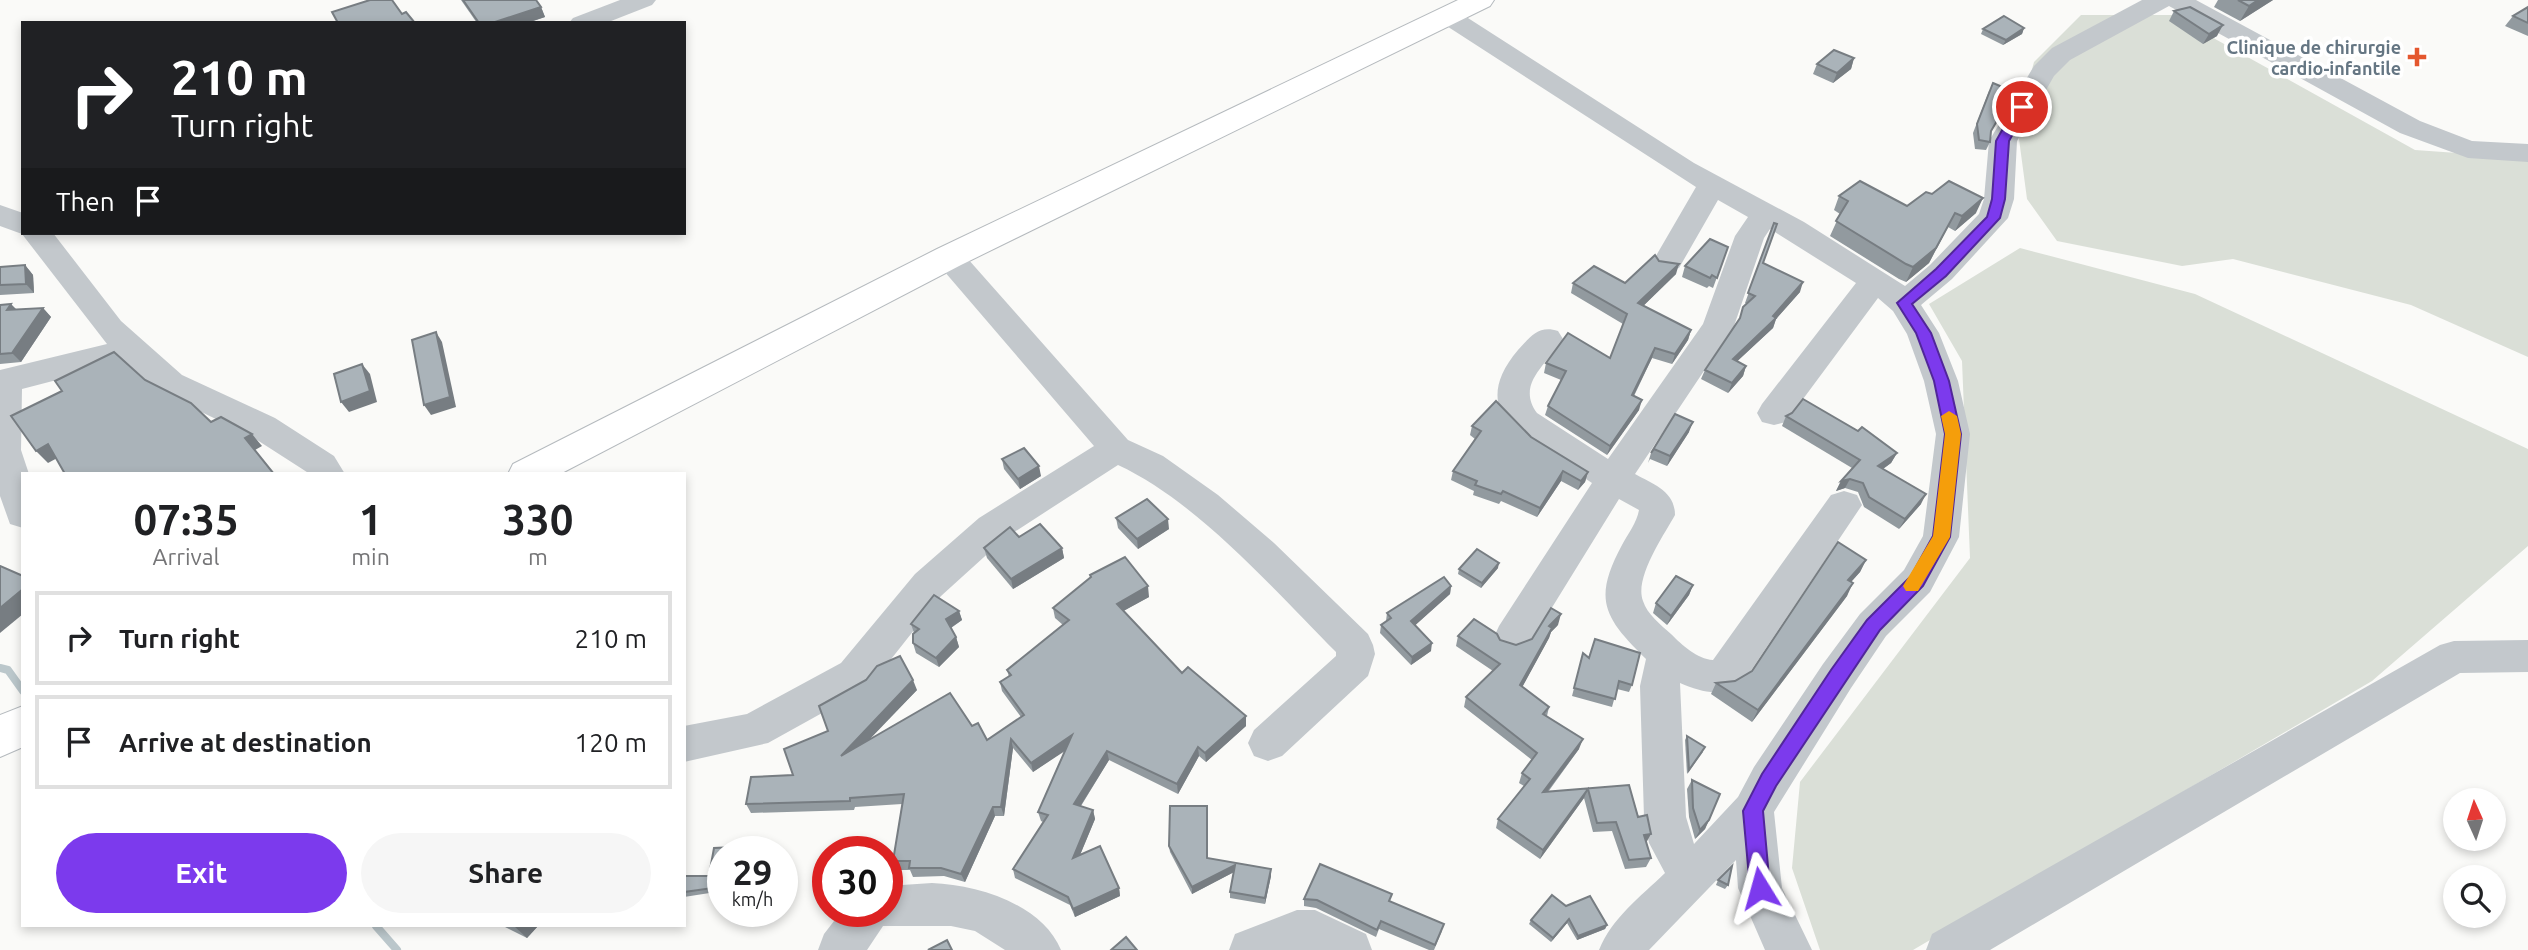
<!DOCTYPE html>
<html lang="en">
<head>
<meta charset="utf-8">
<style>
	body { margin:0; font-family:Ubuntu,sans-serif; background:#f6f6f6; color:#202124; height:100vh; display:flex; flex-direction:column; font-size:26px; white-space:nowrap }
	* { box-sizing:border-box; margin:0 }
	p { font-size:23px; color:#757577 }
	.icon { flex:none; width:38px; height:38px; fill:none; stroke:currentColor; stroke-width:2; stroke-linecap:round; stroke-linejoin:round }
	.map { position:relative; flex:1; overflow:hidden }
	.panel { position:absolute; left:21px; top:472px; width:665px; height:455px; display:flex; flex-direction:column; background:#fff; border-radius:0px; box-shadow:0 4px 10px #0003 }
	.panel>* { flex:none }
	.banner { position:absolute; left:21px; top:21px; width:665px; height:214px; border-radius:0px; box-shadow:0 4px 10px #0003; background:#202124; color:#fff; overflow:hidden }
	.needle { width:46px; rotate:357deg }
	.controls { position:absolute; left:2443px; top:788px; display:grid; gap:14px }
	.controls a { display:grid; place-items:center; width:63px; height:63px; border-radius:50%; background:#fff; box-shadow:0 4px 10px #0003; font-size:35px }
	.speed { position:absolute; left:707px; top:836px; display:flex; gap:14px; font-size:35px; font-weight:700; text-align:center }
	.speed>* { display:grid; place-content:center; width:91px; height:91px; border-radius:50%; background:#fff; box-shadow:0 4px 10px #0003; line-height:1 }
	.speed small { font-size:18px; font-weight:400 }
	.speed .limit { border:10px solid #d22; background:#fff; color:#111 }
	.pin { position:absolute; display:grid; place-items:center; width:60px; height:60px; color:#fff; margin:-30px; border:4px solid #fff; border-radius:50%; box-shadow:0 2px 7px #0007 }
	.me { position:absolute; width:77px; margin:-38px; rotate:352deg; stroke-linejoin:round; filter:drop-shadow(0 0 5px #0008) }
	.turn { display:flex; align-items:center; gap:24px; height:147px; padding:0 35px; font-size:32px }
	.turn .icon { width:91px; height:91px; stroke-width:2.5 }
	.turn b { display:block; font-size:49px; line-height:60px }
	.then { display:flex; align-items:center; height:66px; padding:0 35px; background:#0003; gap:14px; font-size:26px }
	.eta { display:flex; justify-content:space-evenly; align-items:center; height:119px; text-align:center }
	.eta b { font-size:42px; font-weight:700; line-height:49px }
	.action { display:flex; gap:14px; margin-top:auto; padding:14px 35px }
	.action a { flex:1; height:80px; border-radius:42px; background:#7c3aed; color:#fff; font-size:28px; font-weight:700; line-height:80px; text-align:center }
	.action a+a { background:#f6f6f6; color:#202124 }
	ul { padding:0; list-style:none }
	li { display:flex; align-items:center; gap:21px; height:94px; margin:0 14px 10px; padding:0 21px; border:4px solid #e0e0e0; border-radius:0px }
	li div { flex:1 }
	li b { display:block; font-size:26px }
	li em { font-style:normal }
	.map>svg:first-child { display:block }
	.green { fill:#dadfd7 }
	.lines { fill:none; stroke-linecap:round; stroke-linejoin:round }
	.stream { stroke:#bbc7cb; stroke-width:8 }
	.major-casing { stroke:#b5babe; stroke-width:2 }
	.minor { fill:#c3c8cc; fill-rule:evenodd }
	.major { fill:#fff; fill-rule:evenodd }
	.wall { fill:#929a9f }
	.shaded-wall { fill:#777d82 }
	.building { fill:#aab3b9; stroke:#777d82; stroke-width:2 }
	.route { fill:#7c3aed; stroke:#51269a; stroke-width:2 }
	.slow { fill:#f59e0b }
	.poi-dot { fill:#e4572e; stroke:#fff; stroke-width:2.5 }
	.labels { text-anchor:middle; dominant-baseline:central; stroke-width:7; stroke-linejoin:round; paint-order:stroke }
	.far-poi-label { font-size:18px; font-weight:bold; fill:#657683; stroke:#fff; text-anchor:end }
</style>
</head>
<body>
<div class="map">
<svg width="2528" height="950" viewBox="0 0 2528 950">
	<rect width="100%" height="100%" fill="#fafaf8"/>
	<g class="green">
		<path d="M2081,15H2172L2415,150L2528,158V357L2411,305L2233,259L2182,266L2057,241L2027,199L2017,124L2034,62Z"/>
		<path d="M2020,248L2195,294L2528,449V546L2372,681L1913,950H1820L1792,868L1800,782L1970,558L1962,361L1929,304Z"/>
	</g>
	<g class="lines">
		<g class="stream">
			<path d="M0,668L8,670L23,691"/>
			<path d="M376,926L397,950"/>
		</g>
		<g class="major-casing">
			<g id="major">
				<path d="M1458,0H1494L1490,6L961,265L560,474H508L513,464L937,249Z"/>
				<path d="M23,706V747L0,757V715Z"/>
			</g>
		</g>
		<g class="minor">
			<path d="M620,0H656L652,5L606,23H569L573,18Z"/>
			<path d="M2142,0H2196L2420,121L2472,141L2528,144V162L2468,158L2400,133L2169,6L2070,60L2054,76L2017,141L2014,199L2008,218L1952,279L1921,305L1939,333L1958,381L1970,434L1959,537L1930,592L1886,636L1851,688L1774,812L1782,888L1812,950H1765L1738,888L1736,860L1649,950H1599C1612,918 1640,897 1665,873L1649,843L1644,817L1640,686L1646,659C1603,617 1593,599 1622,545C1628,534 1637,522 1639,510L1619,499L1527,648L1513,653L1499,648L1494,637L1499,626L1592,483C1541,449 1459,420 1518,350C1531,336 1539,325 1558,331L1563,339C1549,363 1515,383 1537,413L1608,459L1703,324L1735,236L1748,217L1718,200L1679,268L1668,271L1657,268L1653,261L1696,187L1439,21L1435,16L1439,11L1448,8L1457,11L1694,163L1804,222L1905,286L1930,265L1979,214L1984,199L1989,141L2034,66L2052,48ZM1770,229L1856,283L1762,404L1757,413L1762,422L1774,425L1786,422L1878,298L1893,311L1907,334L1924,381L1936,434L1923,536L1904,570L1860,614L1823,664L1754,767L1738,797L1694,844L1686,817L1680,683C1704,693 1723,698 1744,681L1862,505L1857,495L1844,491L1831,495L1713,660C1697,659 1682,645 1671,634C1661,625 1647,614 1643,601C1634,578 1664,535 1675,515C1675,491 1653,484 1635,474L1734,326L1764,238Z"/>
			<path d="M0,205L23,213V233H53L121,321L182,375L275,418L334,456L345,474H310L251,436L158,391L126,362L22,389L21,450L29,474H23V528L10,524L0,496V370L107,344L22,234L0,226Z"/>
			<path d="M949,247L960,250L1128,440L1163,456L1218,495L1274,543L1368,634L1373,645L1375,654L1368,676L1282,756L1268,761L1254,756L1248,743L1254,730L1336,656V652C1274,590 1198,502 1118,465L1005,538L941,596L869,687L768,743L684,762V726L747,714L841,663L915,574L979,518L1094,446L938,264L934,257L938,250Z"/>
			<path d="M2528,640V672L2460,673L1990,950H1926L1932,934L2440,645L2454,641Z"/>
			<path d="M932,883C978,885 1042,904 1061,950H1005L975,931L951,926H883L867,950H818L824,934L841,912H887V886Z"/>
			<path d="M1297,910H1315L1366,934L1372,950H1229L1235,934Z"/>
		</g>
		<use href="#major" class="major"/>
	</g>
	<g class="wall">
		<path d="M461,0H536L541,7L545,17L527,23H477Z"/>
		<path d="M2218,0H2273L2240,21L2214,7Z"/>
		<path d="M2528,7V36L2505,26L2513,16Z"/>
		<path d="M2174,11L2217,36L2203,44L2169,21Z"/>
		<path d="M2024,28L2022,34L2003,45L1981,34L1983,29Z"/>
		<path d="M1854,58L1851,69L1833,83L1813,74L1817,64Z"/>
		<path d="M1989,91L2010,100L1990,133V142L1986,150L1975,149L1973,133Z"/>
		<path d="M1932,194L1976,213L1955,231L1948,227L1929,263L1906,282L1899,279L1830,236L1840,214L1834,210L1839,196L1907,206Z"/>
		<path d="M1774,223L1763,263L1800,292L1776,319L1773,328L1737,361L1746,366L1743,376L1728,393L1701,379L1705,370L1740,318L1747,304L1745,303Z"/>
		<path d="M1728,247L1713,288L1709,286L1707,288L1682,277L1685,266Z"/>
		<path d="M1659,261L1676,274L1643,306L1691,330L1688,340L1672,364L1652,358L1634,396L1639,410L1607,455L1545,415L1548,406L1561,380L1544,373L1546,363L1610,358L1623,324L1571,293L1573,283H1625Z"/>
		<path d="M25,265L33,275L34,293L0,295V267Z"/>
		<path d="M0,305L16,310L43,308L51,317L21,362L0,364Z"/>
		<path d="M1675,414L1689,432L1667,466L1650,459L1648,463L1651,453Z"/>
		<path d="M1786,416L1858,431L1897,453L1891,463L1883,469L1921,504L1899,529L1864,507L1858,492L1845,488L1836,491L1841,481L1852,468L1782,426Z"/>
		<path d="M1472,426L1531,437L1588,472L1585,482L1578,490L1561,481L1537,517L1501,501L1499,504L1473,495L1474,491L1451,480L1453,471L1475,439L1470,435Z"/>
		<path d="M1002,459L1041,476L1020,489L1004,469Z"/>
		<path d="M1116,518L1169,529L1138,549L1118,528Z"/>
		<path d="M1019,537L1062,548L1064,558L1013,589L987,558L984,548Z"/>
		<path d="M1866,560L1860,572L1851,582L1847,596L1752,722L1711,694L1716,683L1735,681L1752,671Z"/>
		<path d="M1498,568L1481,588L1458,574L1459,569Z"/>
		<path d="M1090,575L1149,597L1123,611L1182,673L1246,716V726L1206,762L1199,756L1178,794L1109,760L1081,806L1093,810L1095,819L1080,855L1119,888L1120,896L1075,917L1070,905L1015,878L1013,869L1043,822L1041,821L1038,812L1065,750L1033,772L1013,748L1004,816H995L965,882L944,876L913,877L910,870H897L893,861L902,804L855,807L854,810L751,813L746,804L793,775L866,680L917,690L869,739L972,726L987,740L1021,717L1002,691L1000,682L1009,677L1007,670L1063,625L1055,618L1053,608L1090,578Z"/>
		<path d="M1693,585L1689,595L1667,625L1653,613L1656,603Z"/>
		<path d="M1451,586L1450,594L1415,625L1431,651L1411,665L1380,633L1381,625L1386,621L1387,613Z"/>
		<path d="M959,611L962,620L951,628L956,637L959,647L939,667L916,653L913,643L914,633L911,624Z"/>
		<path d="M1558,625L1551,632L1549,638L1522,687L1549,707L1547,716L1579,749L1548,792L1629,785L1651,858L1646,867L1625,869L1612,831L1593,832L1584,798L1540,859L1496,828L1498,819L1524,786L1519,783L1522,773L1532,760L1464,707L1466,697L1493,671L1456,646L1458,636L1500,640L1516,645L1532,639Z"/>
		<path d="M1583,653L1632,685L1629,692L1617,689L1612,707L1572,696Z"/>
		<path d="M1687,736L1703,752L1687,774L1685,740Z"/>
		<path d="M1692,780L1709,820L1705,829L1695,839L1689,817L1687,789Z"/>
		<path d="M1169,846L1208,858L1271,869V876L1265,904L1230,898V892L1234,872L1192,894L1170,852Z"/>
		<path d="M735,847L737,852H723V873L713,874L710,870L714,848Z"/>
		<path d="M684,876L715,880L716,892L684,897Z"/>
		<path d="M1718,880L1728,885L1725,889L1716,885Z"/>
		<path d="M1304,899L1391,902L1442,931L1434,950H1429L1379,929L1376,937L1316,908L1304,906Z"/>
		<path d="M1566,906L1607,925L1605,929L1577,940L1567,923L1551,942L1529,924L1531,920Z"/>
		<path d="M503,926H538L527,938Z"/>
	</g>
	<g class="shaded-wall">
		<path d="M2258,0H2273L2240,21L2249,6Z"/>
		<path d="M541,7L545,17L527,23H492Z"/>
		<path d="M2223,25L2217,36L2203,44L2209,34Z"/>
		<path d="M2024,28L2022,34L2003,45L2006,40Z"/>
		<path d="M1854,58L1851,69L1833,83L1837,73Z"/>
		<path d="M1983,198L1976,213L1955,231L1962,216Z"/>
		<path d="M1955,213L1929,263L1906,282L1913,267Z"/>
		<path d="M1679,264L1676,274L1636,313L1638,303Z"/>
		<path d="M25,265L33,275L34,293L26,284Z"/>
		<path d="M1803,282L1800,292L1776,319L1773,328L1729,369L1733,359L1773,316Z"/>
		<path d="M11,304L20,313L7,310Z"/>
		<path d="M43,308L51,317L21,362L12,353Z"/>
		<path d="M1691,330L1688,340L1672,364L1675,354Z"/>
		<path d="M436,332L442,342L456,407L431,415L424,405Z"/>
		<path d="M1655,348L1652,358L1629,405L1632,395Z"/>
		<path d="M362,364L370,374L377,402L349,412L341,402Z"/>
		<path d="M1746,366L1743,376L1728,393L1732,383Z"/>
		<path d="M1642,400L1639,410L1607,455L1610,446Z"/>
		<path d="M1693,422L1689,432L1667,466L1670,456Z"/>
		<path d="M252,434L262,446L255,450L245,438Z"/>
		<path d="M48,444L61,456L48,463L36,451Z"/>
		<path d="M1897,453L1891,463L1873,476L1878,466Z"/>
		<path d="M1039,466L1041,476L1020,489L1018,479Z"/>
		<path d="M1563,471L1561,481L1537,517L1540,508Z"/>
		<path d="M1588,472L1585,482L1578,490L1581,481Z"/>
		<path d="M1850,479L1845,488L1836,491L1841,481Z"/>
		<path d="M1926,494L1921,504L1899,529L1905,519Z"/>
		<path d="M1168,519L1169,529L1138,549L1137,539Z"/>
		<path d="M1062,548L1064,558L1013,589L1011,579Z"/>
		<path d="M1866,560L1860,572L1841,593L1848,580Z"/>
		<path d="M1499,563L1498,568L1481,588L1482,583Z"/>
		<path d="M1853,583L1847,596L1752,722L1758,710Z"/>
		<path d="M1693,585L1689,595L1667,625L1671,616Z"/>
		<path d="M1148,586L1149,597L1118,614L1117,604Z"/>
		<path d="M1451,586L1450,594L1410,630L1411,621Z"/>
		<path d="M23,589V614L0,633V608Z"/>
		<path d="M959,611L962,620L949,629L946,619Z"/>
		<path d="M1561,614L1558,625L1551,632L1549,638L1518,695L1520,685L1549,626Z"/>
		<path d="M956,637L959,647L939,667L936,658Z"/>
		<path d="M1432,643L1431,651L1411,665L1412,657Z"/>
		<path d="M913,680L917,690L845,765L841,756Z"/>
		<path d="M1246,716V726L1206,762L1205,753Z"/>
		<path d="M1072,735L1074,745L1033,772L1031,763Z"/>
		<path d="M1011,739L1013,748L1004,816L1001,807Z"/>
		<path d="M1583,739L1579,749L1540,801L1543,792Z"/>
		<path d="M1198,747L1199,756L1178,794L1177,784Z"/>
		<path d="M1107,751L1109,760L1076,813L1074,804Z"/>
		<path d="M1588,789L1584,798L1540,859L1543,850Z"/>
		<path d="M993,807L995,816L965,882L961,874Z"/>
		<path d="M1093,810L1095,819L1075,867L1073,858Z"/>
		<path d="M1709,820L1705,829L1695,839L1700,830Z"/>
		<path d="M1651,834L1646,843L1644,835Z"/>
		<path d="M1235,865L1236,871L1192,894V887Z"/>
		<path d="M1271,869V876L1265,904V898Z"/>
		<path d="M712,876L715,880L716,892L713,888Z"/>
		<path d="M1119,888L1120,896L1075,917L1073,909Z"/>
		<path d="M1569,919L1567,923L1551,942L1553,938Z"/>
		<path d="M1607,925L1605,929L1577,940L1578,936Z"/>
		<path d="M514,926H538L527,938Z"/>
	</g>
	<g class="building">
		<path d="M370,0H392L402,14L406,12L415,23H338L332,12Z"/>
		<path d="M463,0H536L541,7L492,23H479Z"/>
		<path d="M2238,0H2258L2249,6Z"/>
		<path d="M2190,7L2223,25L2209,34L2174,11Z"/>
		<path d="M2528,7V23L2513,16Z"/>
		<path d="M2004,16L2024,28L2006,40L1983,29Z"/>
		<path d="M1834,50L1854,58L1837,73L1817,64Z"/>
		<path d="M1993,83L2014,92L1991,131L1990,142L1979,140L1977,124Z"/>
		<path d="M1860,181L1907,206L1926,192L1932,194L1949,181L1983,198L1962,216L1955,213L1936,248L1913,267L1906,264L1836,221L1848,201L1839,196Z"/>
		<path d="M1774,223L1777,224L1763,263L1803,282L1773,316L1776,318L1733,359L1746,366L1732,383L1705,370L1740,318L1743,307L1755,296L1748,293Z"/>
		<path d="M1710,239L1728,247L1717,278L1712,275L1710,278L1685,266Z"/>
		<path d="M1655,255L1659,261L1679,264L1638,303L1691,330L1675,354L1655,348L1632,395L1642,400L1610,446L1548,406L1566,371L1546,363L1568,333L1610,358L1627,314L1573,283L1594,266L1625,283Z"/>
		<path d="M25,265L26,284L0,285V267Z"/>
		<path d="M11,304L7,310L43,308L12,353L0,354V305Z"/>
		<path d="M436,332L450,397L424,405L412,340Z"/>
		<path d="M114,352L145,380L191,403L211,422L221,417L252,434L245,438L274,474H65L48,444L36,451L11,416L62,391L55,381Z"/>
		<path d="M362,364L370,391L341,402L334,374Z"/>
		<path d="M1803,399L1858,431L1862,427L1897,453L1878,466L1926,494L1905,519L1869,497L1863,483L1850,479L1841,481L1860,460L1786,416L1792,413Z"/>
		<path d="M1496,401L1531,437L1588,472L1581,481L1563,471L1540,508L1503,491L1501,494L1475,485L1477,481L1453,471L1481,431L1472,426Z"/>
		<path d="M1675,414L1693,422L1670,456L1654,449L1651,453Z"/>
		<path d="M1024,448L1039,466L1018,479L1002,459Z"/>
		<path d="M1147,499L1168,519L1137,539L1116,518Z"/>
		<path d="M1040,524L1062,548L1011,579L984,548L1010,527L1019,537Z"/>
		<path d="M1838,542L1866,560L1848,580L1853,583L1758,710L1716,683L1735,681L1752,671Z"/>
		<path d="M1477,549L1499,563L1482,583L1459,569Z"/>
		<path d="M1125,557L1148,586L1117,604L1182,673L1188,667L1246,716L1205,753L1198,747L1177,784L1107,751L1074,804L1093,810L1073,858L1100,846L1119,888L1073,909L1068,897L1013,869L1048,815L1038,812L1072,735L1031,763L1011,739L1001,807H993L961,874L941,868H909L910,861H893L904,794L850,798V801L746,804L751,777L793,775L784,749L828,731L819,706L866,680L877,666L900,656L913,680L841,756L950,693L972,726L978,723L987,740L1024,715L1000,682L1011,675L1007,670L1069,620L1053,608L1091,577L1090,575Z"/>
		<path d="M0,566L23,576V589L0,608Z"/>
		<path d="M1676,576L1693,585L1671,616L1656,603Z"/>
		<path d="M1444,577L1451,586L1411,621L1432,643L1412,657L1381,625L1391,618L1387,613Z"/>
		<path d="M934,595L959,611L946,619L956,637L936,658L913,643V634L919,629L911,624Z"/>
		<path d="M1551,608L1561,614L1549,626L1552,628L1520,685L1549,707L1543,714L1583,739L1543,792L1629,785L1638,817L1647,815L1651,834L1644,835L1651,858L1629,860L1616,822L1597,823L1588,789L1543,850L1498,819L1530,779L1522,773L1537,753L1466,697L1500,664L1458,636L1474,619L1497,634L1500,640L1516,645L1532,639Z"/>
		<path d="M1595,639L1640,653L1632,685L1619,681L1615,699L1574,688L1583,653L1589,658Z"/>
		<path d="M1687,736L1705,747L1689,770Z"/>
		<path d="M1692,780L1720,794L1709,820L1700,830L1693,808Z"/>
		<path d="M1170,806H1207V858L1271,869L1265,898L1230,892L1235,865L1192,887L1169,846Z"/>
		<path d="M735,847L734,852H723V869L710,870L714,848Z"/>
		<path d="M1320,864L1392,894L1389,901L1444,924L1435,945L1381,921L1377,930L1317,900L1304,899Z"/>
		<path d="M1732,866L1728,885L1718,880Z"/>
		<path d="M684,876H712L713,888L684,892Z"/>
		<path d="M1552,895L1566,906L1590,896L1607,925L1578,936L1569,919L1553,938L1531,920Z"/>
		<path d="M1126,937L1137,950H1111Z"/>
		<path d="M947,940L952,950H928Z"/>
	</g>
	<path class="route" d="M2022,103L2028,107L2009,141L2005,199L2000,218L1946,276L1912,304L1931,333L1949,381L1961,434L1950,537L1923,586L1880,630L1776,786L1763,811L1770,888L1767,894L1760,897L1753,894L1750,888L1743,811L1762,774L1831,670L1867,620L1911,576L1933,536L1945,434L1934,381L1916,333L1897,303L1936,269L1987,217L1992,199L1996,141L2015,107Z"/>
	<path class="slow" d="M1949,411L1957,416L1961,434L1950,537L1918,591H1906L1903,586L1933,536L1945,434L1941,416Z"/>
	<path class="poi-dot" d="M2413.5 46.5h7v7h7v7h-7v7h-7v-7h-7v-7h7z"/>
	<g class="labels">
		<g class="far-poi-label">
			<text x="2401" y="47">Clinique de chirurgie<tspan x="2401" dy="21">cardio-infantile</tspan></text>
		</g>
	</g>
</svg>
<div class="controls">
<a><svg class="needle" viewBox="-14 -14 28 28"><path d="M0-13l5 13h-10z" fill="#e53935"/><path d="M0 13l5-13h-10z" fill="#757577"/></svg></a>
<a><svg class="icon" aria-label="search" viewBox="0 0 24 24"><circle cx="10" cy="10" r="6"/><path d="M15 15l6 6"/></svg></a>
</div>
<div class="speed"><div>29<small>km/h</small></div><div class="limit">30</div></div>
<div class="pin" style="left:2022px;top:107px;background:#d93025"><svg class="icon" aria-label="arrive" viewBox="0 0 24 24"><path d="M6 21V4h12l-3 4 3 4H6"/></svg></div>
<svg class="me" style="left:1760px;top:888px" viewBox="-20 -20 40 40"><path d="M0-17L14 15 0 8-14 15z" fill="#7c3aed" stroke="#fff" stroke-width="4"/></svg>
<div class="banner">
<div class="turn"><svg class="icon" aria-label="right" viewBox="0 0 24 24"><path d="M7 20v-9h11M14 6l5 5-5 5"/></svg><div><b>210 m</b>Turn right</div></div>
<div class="then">Then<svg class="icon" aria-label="arrive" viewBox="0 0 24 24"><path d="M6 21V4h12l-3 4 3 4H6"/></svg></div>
</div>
<section class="panel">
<div class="eta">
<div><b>07:35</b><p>Arrival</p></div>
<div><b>1</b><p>min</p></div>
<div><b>330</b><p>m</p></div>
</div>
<ul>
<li><svg class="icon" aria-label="right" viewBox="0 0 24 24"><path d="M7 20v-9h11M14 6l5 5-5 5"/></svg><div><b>Turn right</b></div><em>210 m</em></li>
<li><svg class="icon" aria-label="arrive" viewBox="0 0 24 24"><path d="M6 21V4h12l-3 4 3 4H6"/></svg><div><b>Arrive at destination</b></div><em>120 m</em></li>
</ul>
<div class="action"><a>Exit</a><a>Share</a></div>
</section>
</div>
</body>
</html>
